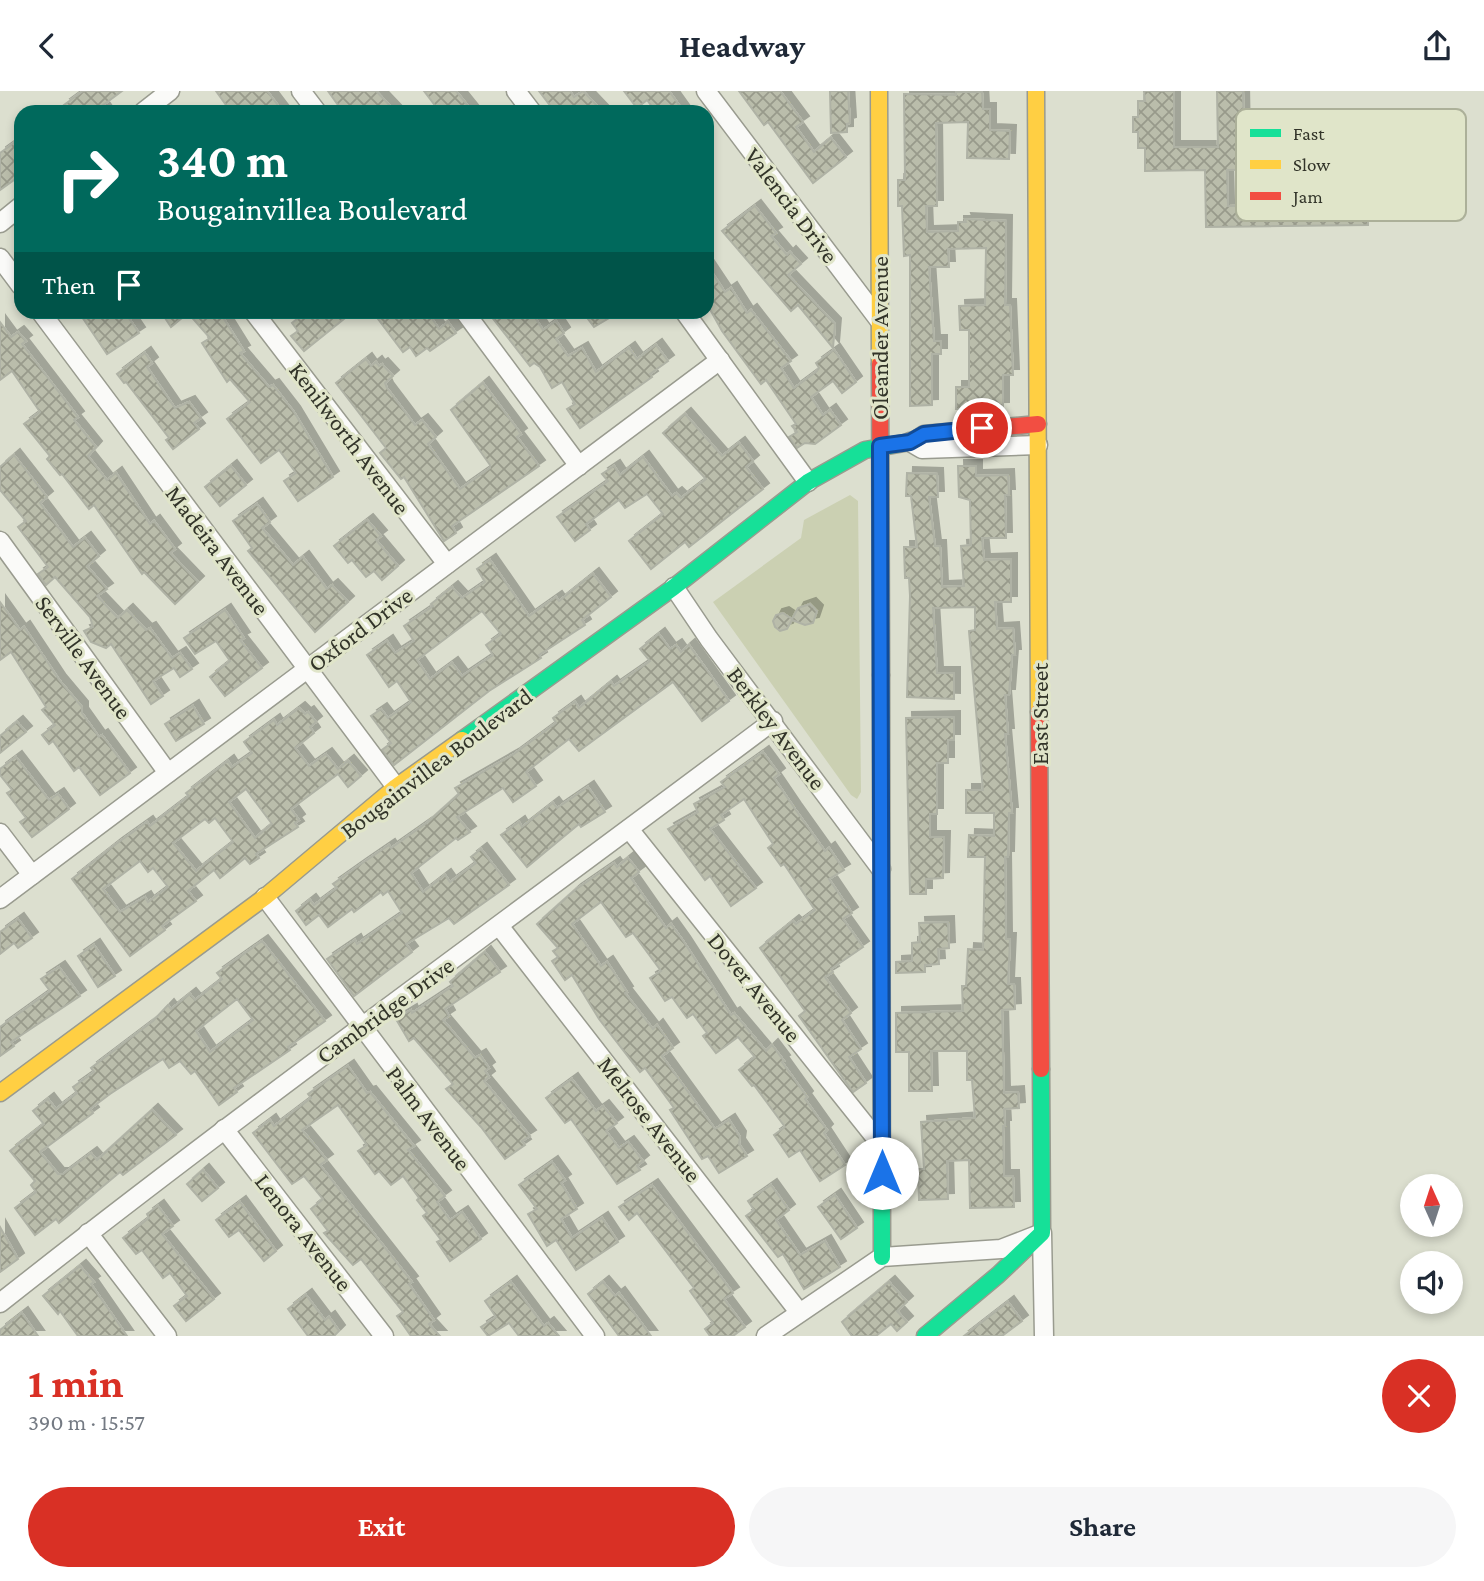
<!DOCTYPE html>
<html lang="en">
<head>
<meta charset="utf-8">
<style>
	body { margin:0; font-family:"Crimson Pro",serif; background:#f6f6f7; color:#1f2937; height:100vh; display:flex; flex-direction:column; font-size:26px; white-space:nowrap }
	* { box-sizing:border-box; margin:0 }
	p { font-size:23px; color:#747a83 }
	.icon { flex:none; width:38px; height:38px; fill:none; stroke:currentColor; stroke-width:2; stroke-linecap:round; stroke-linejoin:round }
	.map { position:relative; height:1245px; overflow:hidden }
	.side { display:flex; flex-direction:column; background:#fff; flex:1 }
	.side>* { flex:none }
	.banner { position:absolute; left:14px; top:14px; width:700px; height:214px; border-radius:21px; box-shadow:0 4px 10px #0003; background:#00695c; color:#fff; overflow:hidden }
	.needle { width:46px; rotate:357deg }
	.fabs { position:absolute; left:1400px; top:1083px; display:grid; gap:14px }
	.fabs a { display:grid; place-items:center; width:63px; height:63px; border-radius:50%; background:#fff; box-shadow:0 4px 10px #0003; font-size:35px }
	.pin { position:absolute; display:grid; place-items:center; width:60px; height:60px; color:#fff; margin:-30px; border:4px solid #fff; border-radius:50%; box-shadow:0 2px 7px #0007 }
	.me { position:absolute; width:77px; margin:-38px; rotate:0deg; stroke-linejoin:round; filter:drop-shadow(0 0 5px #0008) }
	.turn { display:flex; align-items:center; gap:24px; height:147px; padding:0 28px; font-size:32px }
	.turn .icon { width:91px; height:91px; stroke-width:2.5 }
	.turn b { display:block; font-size:49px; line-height:60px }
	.then { display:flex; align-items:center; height:66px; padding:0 28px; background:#0003; gap:14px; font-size:26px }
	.round { display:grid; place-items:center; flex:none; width:74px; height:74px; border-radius:37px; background:#f6f6f7 }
	.overview { display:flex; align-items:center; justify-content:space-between; height:119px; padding:0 28px }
	h1 { font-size:42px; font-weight:700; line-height:52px; color:#d93025 }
	.cta { display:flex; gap:14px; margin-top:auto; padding:14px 28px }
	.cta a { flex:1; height:80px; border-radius:42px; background:#d93025; color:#fff; font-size:28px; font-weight:700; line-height:80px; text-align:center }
	.cta a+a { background:#f6f6f7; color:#1f2937 }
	header { display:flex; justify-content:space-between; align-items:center; height:91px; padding:0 28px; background:#fff; font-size:32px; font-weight:700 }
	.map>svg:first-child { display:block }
	.green { fill:#cbd0b2 }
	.building { fill:url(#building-cross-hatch); stroke:#afb2a5; stroke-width:2; fill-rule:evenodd; filter:url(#shadow) }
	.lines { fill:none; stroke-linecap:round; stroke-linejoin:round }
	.street-casing { stroke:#999b8f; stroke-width:21 }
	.fast-casing { stroke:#999b8f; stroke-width:19 }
	.slow-casing { stroke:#999b8f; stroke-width:19 }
	.jam-casing { stroke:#999b8f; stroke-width:19 }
	.street { stroke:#fafaf8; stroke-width:18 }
	.fast { stroke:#16e098; stroke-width:16 }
	.slow { stroke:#ffcf43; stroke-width:16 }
	.jam { stroke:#f24e42; stroke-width:16 }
	.route-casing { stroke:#114b97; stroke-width:18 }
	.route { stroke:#1a73e8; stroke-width:12 }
	.labels { text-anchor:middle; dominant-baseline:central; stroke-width:6; stroke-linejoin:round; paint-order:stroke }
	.street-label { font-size:24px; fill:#323429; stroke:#e0e5c9 }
	.key { fill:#e0e5c9; stroke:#acb099; stroke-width:2 }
	.key-label { font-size:19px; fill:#323429 }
</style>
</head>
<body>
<header><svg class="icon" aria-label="back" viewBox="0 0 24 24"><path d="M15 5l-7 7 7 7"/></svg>Headway<svg class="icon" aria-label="share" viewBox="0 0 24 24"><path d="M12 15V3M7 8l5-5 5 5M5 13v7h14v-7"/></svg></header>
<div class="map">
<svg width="1484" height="1245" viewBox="0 0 1484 1245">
	<defs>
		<pattern id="building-cross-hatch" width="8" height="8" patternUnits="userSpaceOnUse" patternTransform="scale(1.75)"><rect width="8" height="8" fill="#babdab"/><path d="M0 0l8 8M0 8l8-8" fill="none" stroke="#989a8b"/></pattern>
		<filter id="shadow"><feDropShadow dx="6" dy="-6" stdDeviation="0" flood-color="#0004"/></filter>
	</defs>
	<rect width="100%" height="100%" fill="#dcdfcf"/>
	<path class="green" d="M850,404L858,410L861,701L857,708L851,704L713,511L801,447L804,429Z"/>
	<g class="building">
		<path d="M83,0H122L102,15L106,21H69L64,14Z"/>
		<path d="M216,0H267L283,21H231Z"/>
		<path d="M328,0H376L396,21H343Z"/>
		<path d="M424,0H456L473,21H440Z"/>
		<path d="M539,0H570L574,6L583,0L603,21H555Z"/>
		<path d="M624,0H669L684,21H656L647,9L637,17Z"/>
		<path d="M739,0H780L803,31L796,36L814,61L831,47L846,66L813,92L768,31L764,34Z"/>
		<path d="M830,0H848L850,32L847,33V41L831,42Z"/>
		<path d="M1144,0H1174V56H1218L1217,0H1243L1244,56L1331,55V71H1367L1368,134L1206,136L1205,79L1145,80V57H1138V41H1133V26H1138V10H1145ZM1303,78V114L1228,115L1227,79Z"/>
		<path d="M956,1H982L983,18H990V39L1010,40L1009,68L967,67L968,31L936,32L937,115H926L927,141L958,140V131H966L965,128L1006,130L1005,214H1010L1013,284H1003V317L956,318V296H969V239H960L959,215L985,214L986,157L948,158L949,176H929L934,250H941V263H932V314L910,315V164L904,165L902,115H898V89H905L904,3L956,4Z"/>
		<path d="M21,47V84L0,99V62Z"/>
		<path d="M755,115L776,142L771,145L787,164L790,161L801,173L788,184L835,233L833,257L798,214L791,220L722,140Z"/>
		<path d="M707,174L725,201L731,197L747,222L751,219L791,270L781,277L794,297L817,280L819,277L816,272L834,259L856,291L842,302L833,290L811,306L823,324L830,319L841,334L815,353L805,352L797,357L789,346L797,341L792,335L796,333L766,289L761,293L722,240L707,213Z"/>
		<path d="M78,220H124L139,242L107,263Z"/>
		<path d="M173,220H219L244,260L240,262L269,296L273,294L294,321L333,386L298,410L284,390L296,382L279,359L261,372L227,328L250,311L230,288L227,291L202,252L210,247L188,222L171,236L165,227Z"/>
		<path d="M307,220H339L345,227L304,260L291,245L298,240L292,232Z"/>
		<path d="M372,220H427L439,238L448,231L456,242L430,260L427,257L416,265L410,256L403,261Z"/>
		<path d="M487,220H531L543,239L556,230L564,242L556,248L568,265L582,257L596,281L629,257L637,268L656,254L668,270L650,283L652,286L580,337L567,318L575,313L562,291L552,297L540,276L534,272L530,275Z"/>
		<path d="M582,220H621L594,236Z"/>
		<path d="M0,231L11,246L18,241L26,250L22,253L78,326L74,329L96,356L88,365L107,389L116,382L150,433L154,430L175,458L170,462L198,491L175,513L144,481L142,483L94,414L89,418L62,383L60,384L47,368L50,365L24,333L40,321L12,280L0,289Z"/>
		<path d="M145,262L152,272L147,276L175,317L189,311L201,327L194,332L199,338L173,358L166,349L169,347L126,291L124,292L117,283Z"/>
		<path d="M366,268L371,275L376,271L379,275L382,273L393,285L385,292L387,297L415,334L422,329L436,346L428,353L460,398L490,377V374L451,319L483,292L521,343L517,346L539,375L452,435L456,442L444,450L404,386L401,388L380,362L386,357L336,292Z"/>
		<path d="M685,323L722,365L739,352L753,370L746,376L763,398L689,456L685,451L651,478L629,450L663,423L647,403L625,417L619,409L586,433L590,439L575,450L557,426L608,390L602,383L614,375L620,384L643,366L672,405L676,402L681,407L706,388L663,342Z"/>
		<path d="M14,364L47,406L40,412L73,456L85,447L99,465L87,475L107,498L97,505L118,527L127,519L146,539L150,537L172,567L180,562L192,578L180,586L174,577L153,590L163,605L151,613L111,553L106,557L91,551L84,540L93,536L90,526L55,486L46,494L38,483L48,476L18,436L26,430L0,399V376Z"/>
		<path d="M231,375L246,394L220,415L205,396Z"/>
		<path d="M958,375H976V385L1008,384L1009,404H1005L1006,447H982L984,469L1011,468V511H995L997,538L1013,537L1015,564H1012L1009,604H1005L1008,643H1005L1012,722H1009L1008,766H1005L1006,848H1010L1008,893H1014L1015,918L1002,919L1004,1002L1018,1001L1019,1017L1004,1018L1005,1035H1003L1004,1085H1013L1014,1116L970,1117L969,1069L947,1070L948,1108L919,1109L918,1078H924L921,1031L975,1027L972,989H967V960H931L932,1000H909V961H896V922L963,920L962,895H966L968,858L983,859L985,766H968L969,744L994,745V722H966V699H983L969,540L975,539V516L933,517L937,582H954V608L907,606L910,505L909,487H905L904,456H917L911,405H906L907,382L937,383L938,406H929L935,455H940L942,496L964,495L961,455L971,454L970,409L959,406Z"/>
		<path d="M257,413L270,431L262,437L293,474L303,466L327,498L332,494L348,511L315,541L248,460L252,457L233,430Z"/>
		<path d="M367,429L381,445L376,449L398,475L382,489L374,480L366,486L352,469L348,472L334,455Z"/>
		<path d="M490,469L529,525L556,506L559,510L593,483L611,506L582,529L585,534L539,564L541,567L489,600L394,674L382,659L391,652L371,625L381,618L388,627L411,611L397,590L389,596L367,564L387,550L395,562L414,550L404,535L433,515L431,513L452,496L462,507L485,491L477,478ZM482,520L501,543L486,554L493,564L462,585L452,572L430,588L417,569Z"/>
		<path d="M0,511L20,539L24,536L60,590L82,616V622L99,646L102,644L130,682L100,704L79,676L74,680L53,650L49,653L42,644L55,634L42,619L46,616L11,561L0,569Z"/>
		<path d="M810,513L817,520L813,532L805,534L792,529L787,538L780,540L775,536L773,530L776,524L783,522L792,528L798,517Z"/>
		<path d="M225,519L244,547L240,549L262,577L225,605L210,586L230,570L216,550L195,563L184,547Z"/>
		<path d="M659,543L670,558L676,554L681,561L689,554L729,610L702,630L673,591L579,660L569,648L526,681L536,695L513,711L503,697L457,726L470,741L458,749L456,747L411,782L423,801L445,784L450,791L476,772L471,766L481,758L509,794L454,833L449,827L406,853L412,861L354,905L327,868L355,849L357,853L402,822L388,800L383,804L381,801L354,821L352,818L328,836L319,824L306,834L296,820L310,809L314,814L337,797L333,793L361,773L389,754L391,757L428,731L459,703L455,697L514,663L556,632L553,627L575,611L579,617L611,591L614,595L650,570L640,558Z"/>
		<path d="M193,615L204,633L176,650L165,633Z"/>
		<path d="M299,617L305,623L308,621L316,631L310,636L314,642L295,657L309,675L326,663L338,678L348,670L361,685L348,696L338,683L291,718L299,729L295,732L298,736L256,763L259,767L250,773L245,767L220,787L214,779L188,800L196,810L162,835L165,839L130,865L72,788L116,753L147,731L150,735L189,705L186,702L228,670L232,676L252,662L244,651L274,629L277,634ZM246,698L272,733L255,747L229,711ZM215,727L233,751L196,780L173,752L205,728L209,732ZM140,770L148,781L153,777L168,796L148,811L145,806L120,821L103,798Z"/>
		<path d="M954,626V649H948V672H937V723H930V746H944L943,787L926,788V803H910L906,627Z"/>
		<path d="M17,631L26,641L0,662V645Z"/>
		<path d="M763,661L779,683L774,687L795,718L825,760L829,757L844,779L829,788L852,822L843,828L863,856L831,878L833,881L825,886L851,922L842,929L861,958L849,966L866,992L853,1001L799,925L805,920L760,857L793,830L796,833L815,819L784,773L781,775L768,757L773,753L744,708L721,724L724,729L710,738L756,797L731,815L710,785L705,789L668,738L698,721L694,713L725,696L721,691Z"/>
		<path d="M16,666L49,709L58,703L69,718L32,746L20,731L26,727L7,702L12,699L0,684V678Z"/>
		<path d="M588,696L605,721L581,736L579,733L527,776L501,744L519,731L522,736L553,712L557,717Z"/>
		<path d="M628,767L639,781L631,787L666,837L671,833L684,851L731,924L734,922L766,960L772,954L784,970L782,971L807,1006L805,1008L827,1039L824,1042L845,1074L820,1090L800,1059L789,1066L774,1044L785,1036L754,994L752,995L739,979L755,966L738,946L716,962L703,945L707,942L693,923L687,927L672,906L665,910L650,887L661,880L633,842L626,846L601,811L572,833L601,875L607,871L627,901L625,902L653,938L657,934L673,957L662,965L715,1038L729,1029L740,1046L739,1053L747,1065L719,1082L708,1065L702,1068L670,1019L674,1017L645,977L640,981L599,928L572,884L565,889L552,870L558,866L553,860L558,857L537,833L575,799L614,772L617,776Z"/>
		<path d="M18,828L32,847L18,857L14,852L0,863V841Z"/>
		<path d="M948,831L949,857L938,858L939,873L925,874V881L896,882V871L912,870V852L920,851L919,832Z"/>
		<path d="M262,850L325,930L288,956L290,959L234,997L237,1001L219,1014L195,980L191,983L180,970L169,977L163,968L110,1003L90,1018L93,1022L40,1061L58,1083H63L91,1062L97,1069L152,1019L176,1044L123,1084L120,1081L59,1132L56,1128L35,1144L15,1117L36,1101L31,1094L35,1090L10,1060L44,1033L33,1020L48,1008L56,1018L77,1002L73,996L94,981L91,977L153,930L168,914L171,918L190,903L195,909L222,888L217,882ZM237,908L253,929L210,961L196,940Z"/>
		<path d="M94,854L115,885L98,896L78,865Z"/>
		<path d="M485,861L500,881L445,918L449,925L443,929L475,967L480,964L489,977L485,980L489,986L484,990L530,1045L522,1050L525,1054L505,1068L481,1036L446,998L453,993L414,947L409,950L396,928L411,919L412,922L453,895L450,891Z"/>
		<path d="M59,876L80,905L11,951L14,955L0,965V936L50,900L41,888Z"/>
		<path d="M348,975L367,1002L370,1001L414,1055L408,1059L445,1105L437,1111L450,1129L462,1121L481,1148L450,1170L437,1151L441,1149L423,1125L427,1122L417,1109L419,1107L403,1085L391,1094L379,1080L375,1083L358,1060L367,1054L338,1014L302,1039L327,1069L320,1074L412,1191L409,1193L434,1229L429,1233L440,1245H411L397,1225L403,1221L361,1168L353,1174L324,1142L328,1140L311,1118L323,1108L304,1085L292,1093L253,1042L270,1029L274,1035L311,1007L308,1003Z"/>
		<path d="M572,988L596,1020L603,1015L617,1032L606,1040L619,1057L628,1051L643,1070L637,1075L640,1079L617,1093L571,1028L565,1032L546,1007Z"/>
		<path d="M552,1071L565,1089L561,1092L577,1118L561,1128L572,1147L602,1127L618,1151L576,1179L556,1149L547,1155L528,1123L537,1118L519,1094Z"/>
		<path d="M203,1079L218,1097L202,1110L187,1093Z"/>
		<path d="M652,1094L733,1202L724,1208L745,1236L733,1245H710L705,1238L713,1232L690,1200L694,1197L637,1122L629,1129L619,1116Z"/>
		<path d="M771,1094L789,1119L776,1129L800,1164L825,1150L840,1176L804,1198L783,1163L778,1166L746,1125L754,1119L748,1110Z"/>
		<path d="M835,1104L857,1137L841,1148L818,1116Z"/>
		<path d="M240,1111L276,1160L264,1170L239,1139L229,1146L216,1129Z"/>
		<path d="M158,1115L173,1135L162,1143L214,1208L186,1230L174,1215L187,1205L170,1182L163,1187L142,1159L136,1163L123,1147L149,1127L147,1123Z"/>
		<path d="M0,1136L18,1168L0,1181Z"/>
		<path d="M80,1175L94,1191L91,1193L127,1245H78L60,1220L58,1223L43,1205Z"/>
		<path d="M511,1191L544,1235L548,1232L559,1245H519L509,1232L488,1245L481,1236L496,1226L485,1210Z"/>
		<path d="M603,1191L615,1205L619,1202L651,1245H619L588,1203Z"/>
		<path d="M889,1191L907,1211L897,1220L907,1231L897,1240L891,1233L876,1245H852L842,1231Z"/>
		<path d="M306,1204L325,1229L329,1226L339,1240L334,1245H308L288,1218Z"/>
		<path d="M1008,1211L1022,1230L1002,1245H964Z"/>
		<path d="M22,1222L38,1245H0V1239Z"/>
	</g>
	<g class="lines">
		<g class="street-casing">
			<g id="street">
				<path d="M301,0L317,21"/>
				<path d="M516,0L532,21"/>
				<path d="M706,0L879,229"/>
				<path d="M143,21L170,0"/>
				<path d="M0,132L21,115"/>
				<path d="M0,167L21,195"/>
				<path d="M40,220L396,696"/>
				<path d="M253,220L447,473"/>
				<path d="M464,220L579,375"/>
				<path d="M684,220L808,391"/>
				<path d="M910,351L922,358L1038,354"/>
				<path d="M0,450L168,682"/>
				<path d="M674,496L709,548L881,778"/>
				<path d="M629,738L882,1055"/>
				<path d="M0,742L32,784"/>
				<path d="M265,806L595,1245"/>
				<path d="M0,808L720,269"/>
				<path d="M500,836L799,1221"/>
				<path d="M224,1038L384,1245"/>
				<path d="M88,1142L167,1245"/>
				<path d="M0,1212C253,1012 515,824 773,630"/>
				<path d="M766,1245L882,1166L1001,1158L1042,1142L1044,1245"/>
			</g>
		</g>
		<g class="fast-casing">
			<g id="fast">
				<path d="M881,584L882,1166"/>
				<path d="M462,649L674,496L808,391L865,359L910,351L918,347"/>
				<path d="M925,1245L998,1184L1042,1142L1041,978"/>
			</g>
		</g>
		<g class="slow-casing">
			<g id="slow">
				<path d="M879,0L880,273"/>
				<path d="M1036,0L1039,621"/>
				<path d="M0,1002L265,806L396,696L462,649"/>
			</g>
		</g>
		<g class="jam-casing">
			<g id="jam">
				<path d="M880,273L881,584"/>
				<path d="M918,347L924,343L1038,333"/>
				<path d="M1039,621L1041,978"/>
			</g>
		</g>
		<use href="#street" class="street"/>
		<use href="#fast" class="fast"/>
		<use href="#slow" class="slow"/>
		<use href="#jam" class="jam"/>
	</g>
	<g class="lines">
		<g class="route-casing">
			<path id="route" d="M882,1082L880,355L910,351L924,343L982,337"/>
		</g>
		<use href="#route" class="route"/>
	</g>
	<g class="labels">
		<g class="street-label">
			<text transform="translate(792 114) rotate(53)">Valencia Drive</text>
			<text transform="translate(879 247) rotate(-90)">Oleander Avenue</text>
			<text transform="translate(350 347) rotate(53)">Kenilworth Avenue</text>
			<text transform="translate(218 459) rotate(53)">Madeira Avenue</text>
			<text transform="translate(360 538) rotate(-37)">Oxford Drive</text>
			<text transform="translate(84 566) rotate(54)">Serville Avenue</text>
			<text transform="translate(1039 623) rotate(-90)">East Street</text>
			<text transform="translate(777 637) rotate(53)">Berkley Avenue</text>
			<text transform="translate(436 672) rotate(-37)">Bougainvillea Boulevard</text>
			<text transform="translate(755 896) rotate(51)">Dover Avenue</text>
			<text transform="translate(385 919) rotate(-36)">Cambridge Drive</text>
			<text transform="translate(429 1027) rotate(53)">Palm Avenue</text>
			<text transform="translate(650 1028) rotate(52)">Melrose Avenue</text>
			<text transform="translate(304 1141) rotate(52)">Lenora Avenue</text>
		</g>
	</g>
	<rect x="1236" y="18" width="230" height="112" rx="10" class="key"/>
	<rect x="1250" y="38" width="31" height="8" fill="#16e098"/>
	<rect x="1250" y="69" width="31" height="9" fill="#ffcf43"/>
	<rect x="1250" y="101" width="31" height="8" fill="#f24e42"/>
	<g class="key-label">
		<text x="1293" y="49">Fast</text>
		<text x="1293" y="80">Slow</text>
		<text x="1293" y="112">Jam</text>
	</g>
</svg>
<div class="fabs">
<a><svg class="needle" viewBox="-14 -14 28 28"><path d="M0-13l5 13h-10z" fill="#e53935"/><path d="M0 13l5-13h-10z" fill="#747a83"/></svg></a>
<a><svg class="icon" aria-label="sound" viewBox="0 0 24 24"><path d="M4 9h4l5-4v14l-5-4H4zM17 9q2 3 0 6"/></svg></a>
</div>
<div class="pin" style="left:982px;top:337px;background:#d93025"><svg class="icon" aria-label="arrive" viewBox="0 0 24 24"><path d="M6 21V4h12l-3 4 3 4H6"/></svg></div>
<svg class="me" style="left:882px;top:1082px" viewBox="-20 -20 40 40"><circle r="19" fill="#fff"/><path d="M0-13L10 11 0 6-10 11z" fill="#1a73e8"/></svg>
<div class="banner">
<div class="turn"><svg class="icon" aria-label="right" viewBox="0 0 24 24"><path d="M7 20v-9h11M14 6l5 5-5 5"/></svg><div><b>340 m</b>Bougainvillea Boulevard</div></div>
<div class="then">Then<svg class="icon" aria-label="arrive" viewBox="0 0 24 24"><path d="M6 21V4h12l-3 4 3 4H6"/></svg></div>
</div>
</div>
<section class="side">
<div class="overview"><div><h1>1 min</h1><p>390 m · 15:57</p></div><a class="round" style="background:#d93025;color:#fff"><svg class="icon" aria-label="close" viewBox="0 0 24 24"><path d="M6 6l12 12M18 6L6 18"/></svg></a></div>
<div class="cta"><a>Exit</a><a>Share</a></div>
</section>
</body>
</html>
